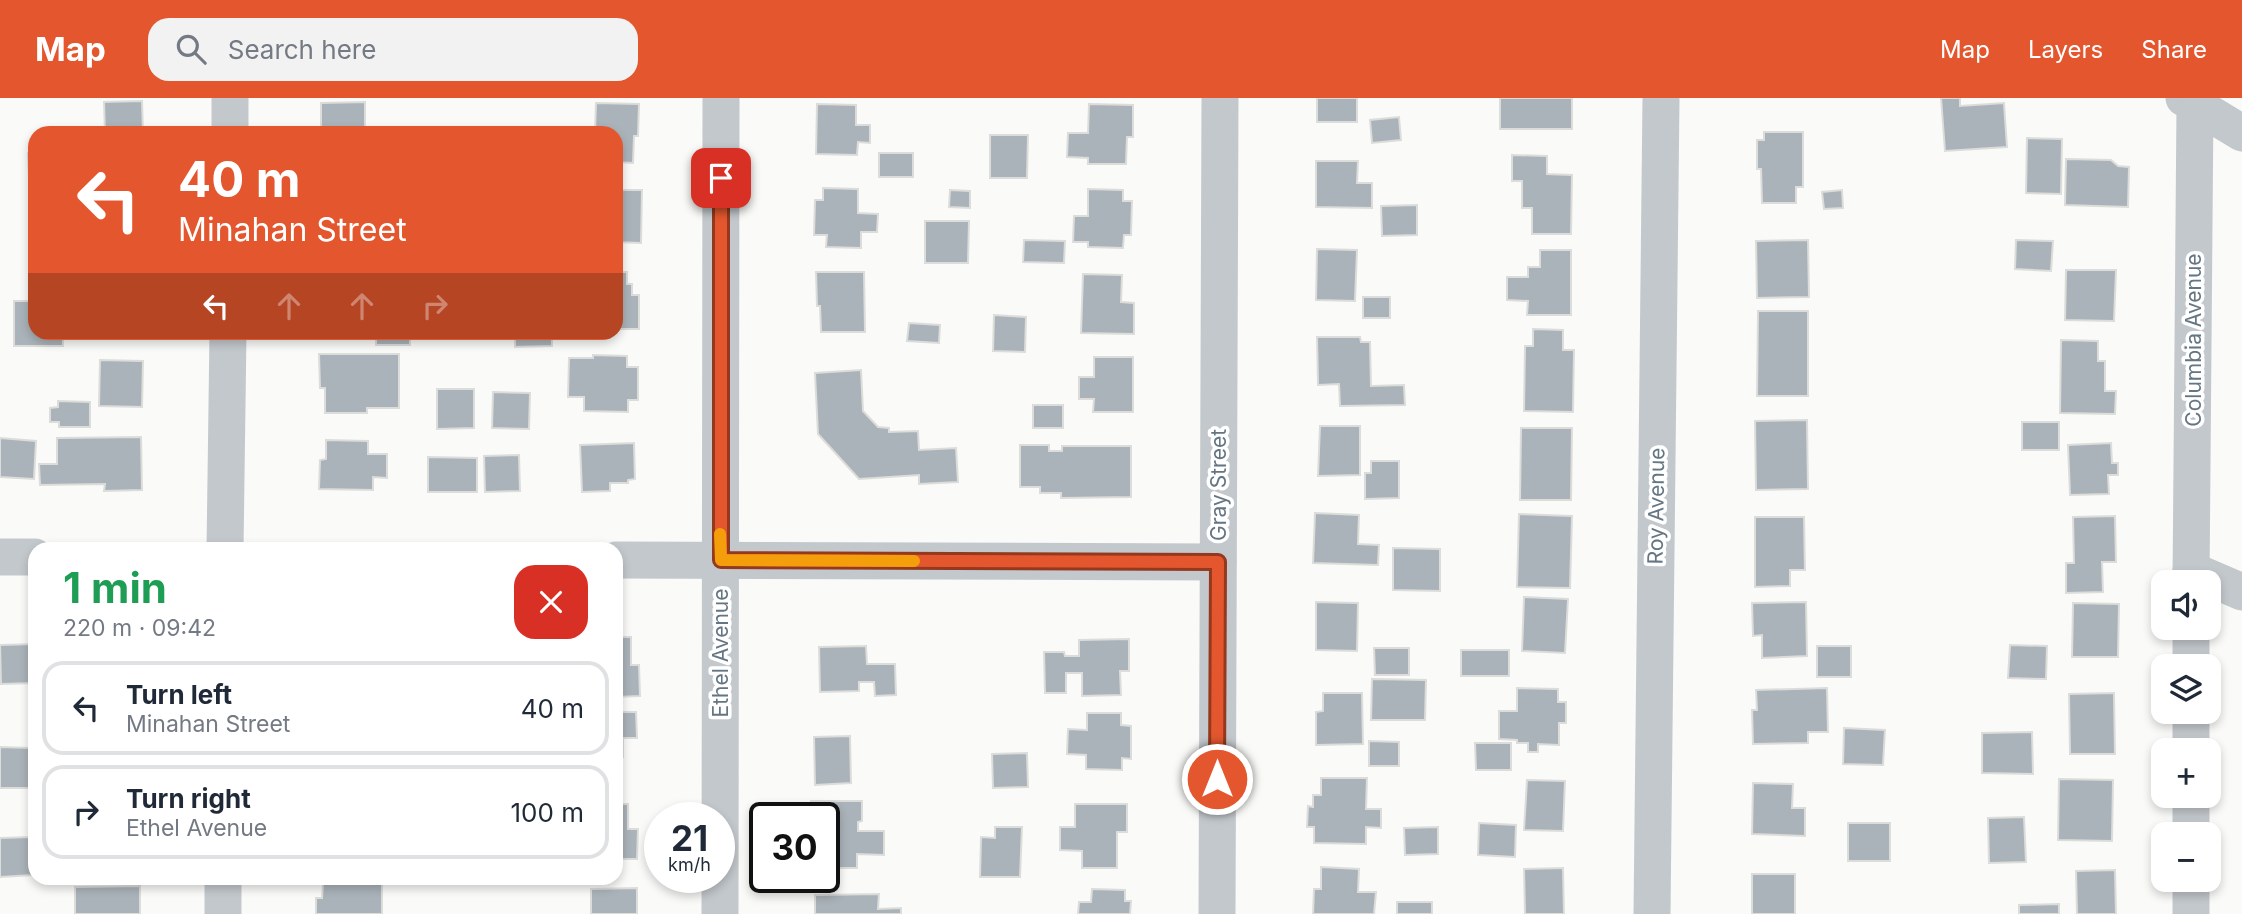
<!DOCTYPE html>
<html lang="en">
<head>
<meta charset="utf-8">
<style>
	body { margin:0; font-family:Inter,sans-serif; background:#f2f2f3; color:#1f2937; height:100vh; display:flex; flex-direction:column; font-size:26px; white-space:nowrap }
	* { box-sizing:border-box; margin:0 }
	p { font-size:23px; color:#747a83 }
	.icon { flex:none; width:38px; height:38px; fill:none; stroke:currentColor; stroke-width:2; stroke-linecap:round; stroke-linejoin:round }
	.map { position:relative; flex:1; overflow:hidden }
	.side { position:absolute; left:28px; top:444px; width:595px; height:343px; display:flex; flex-direction:column; background:#fff; border-radius:21px; box-shadow:0 4px 10px #0003 }
	.side>* { flex:none }
	.hud { position:absolute; left:28px; top:28px; width:595px; height:214px; border-radius:21px; box-shadow:0 4px 10px #0003; background:#e4572e; color:#fff; overflow:hidden }
	.tools { position:absolute; left:2151px; top:472px; display:grid; gap:14px }
	.tools a { display:grid; place-items:center; width:70px; height:70px; border-radius:14px; background:#fff; box-shadow:0 4px 10px #0003; font-size:35px }
	.speed { position:absolute; left:644px; top:704px; display:flex; gap:14px; font-size:35px; font-weight:700; text-align:center }
	.speed>* { display:grid; place-content:center; width:91px; height:91px; border-radius:50%; background:#fff; box-shadow:0 4px 10px #0003; line-height:1 }
	.speed small { font-size:18px; font-weight:400 }
	.speed .limit { border:4px solid #111; border-radius:10px; background:#fff; color:#111 }
	.pin { position:absolute; display:grid; place-items:center; width:60px; height:60px; color:#fff; margin:-30px; border-radius:14px; box-shadow:0 4px 10px #0006 }
	.me { position:absolute; width:77px; margin:-38px; rotate:0deg; stroke-linejoin:round; filter:drop-shadow(0 0 5px #0008) }
	.turn { display:flex; align-items:center; gap:24px; height:147px; padding:0 35px; font-size:32px }
	.turn .icon { width:91px; height:91px; stroke-width:2.5 }
	.turn b { display:block; font-size:49px; line-height:60px }
	.lanes { display:flex; align-items:center; height:66px; padding:0 35px; background:#0003; justify-content:center; gap:35px; direction:ltr }
	.lanes .off { opacity:.35 }
	.round { display:grid; place-items:center; flex:none; width:74px; height:74px; border-radius:21px; background:#f2f2f3 }
	.summary { display:flex; align-items:center; justify-content:space-between; height:119px; padding:0 35px }
	h1 { font-size:42px; font-weight:700; line-height:52px; color:#1e9e55 }
	ul { padding:0; list-style:none }
	li { display:flex; align-items:center; gap:21px; height:94px; margin:0 14px 10px; padding:0 21px; border:4px solid #e0e1e3; border-radius:21px }
	li div { flex:1 }
	li b { display:block; font-size:26px }
	li em { font-style:normal }
	header { display:flex; align-items:center; gap:42px; box-sizing:border-box; height:98px; padding:0 35px; background:#e4572e; color:#fff }
	header strong { font-size:33px }
	nav { display:flex; gap:38px; margin-inline-start:auto; font-size:24px }
	.search { width:490px; height:63px; background:#f2f2f3; display:flex; align-items:center; gap:18px; box-sizing:border-box; padding:0 24px; border-radius:21px; color:#747a83; font-size:26px }
	.map>svg:first-child { display:block }
	.building { fill:#aab3b9; stroke:#dcdcda; stroke-width:2 }
	.lines { fill:none; stroke-linecap:round; stroke-linejoin:round }
	.minor { stroke:#c3c8cc; stroke-width:37 }
	.route-casing { stroke:#94391e; stroke-width:18 }
	.route { stroke:#e4572e; stroke-width:12 }
	.slow { stroke:#f59e0b; stroke-width:12 }
	.labels { text-anchor:middle; dominant-baseline:central; stroke-width:7; stroke-linejoin:round; paint-order:stroke }
	.street-label { font-size:21px; fill:#657683; stroke:#fff }
</style>
</head>
<body>
<header>
<strong>Map</strong>
<div class="search"><svg class="icon" aria-label="search" viewBox="0 0 24 24"><circle cx="10" cy="10" r="6"/><path d="M15 15l6 6"/></svg>Search here</div>
<nav><a>Map</a><a>Layers</a><a>Share</a></nav>
</header>
<div class="map">
<svg width="2242" height="816" viewBox="0 0 2242 816">
	<rect width="100%" height="100%" fill="#fafaf8"/>
	<g class="building">
		<rect x="1317" y="0" width="40" height="24"/>
		<rect x="1500" y="0" width="72" height="31"/>
		<path d="M1941,0H1960V8L2004,5L2007,49L1945,53Z"/>
		<path d="M142,3L143,35H105L104,4Z"/>
		<path d="M365,4V34L381,35H321V5Z"/>
		<path d="M596,5L639,6L638,38H634L633,65L616,64V35H595Z"/>
		<path d="M817,6L856,7V27H870V45L858,44L857,57L816,56Z"/>
		<path d="M1089,6L1133,7V39H1127L1126,66H1088V60L1067,59L1068,35H1088Z"/>
		<path d="M1399,19L1401,42L1372,45L1370,22Z"/>
		<path d="M1764,34H1803V89H1796V105H1762L1761,71H1757V42H1764Z"/>
		<path d="M990,37H1028L1027,80H990Z"/>
		<path d="M2027,40L2062,41L2061,96L2026,95Z"/>
		<path d="M35,54V77L29,78L28,55Z"/>
		<rect x="879" y="55" width="34" height="24"/>
		<path d="M1512,57L1547,58V76L1572,77L1571,136H1532V110H1522V83H1512Z"/>
		<path d="M2066,61L2111,62L2118,68L2129,69L2128,109L2065,107Z"/>
		<path d="M1316,63H1358L1357,85H1372V110L1316,109Z"/>
		<path d="M823,90L858,91V115L878,116L877,134H861V150L826,149L827,137H814L815,102H823Z"/>
		<path d="M1088,91L1123,92V103H1132L1131,137H1124L1123,150L1088,149V144H1073L1074,118H1088Z"/>
		<path d="M616,92H642L641,145L616,144Z"/>
		<path d="M950,92L970,93V110L949,109Z"/>
		<path d="M1842,92L1843,110L1824,111L1822,94Z"/>
		<path d="M1417,107V137L1382,138L1381,108Z"/>
		<path d="M925,123H969L968,165H925Z"/>
		<path d="M1024,142L1065,143L1064,165L1023,164Z"/>
		<path d="M1808,142L1809,199L1757,200L1756,143Z"/>
		<path d="M2016,142L2053,143L2051,173L2015,171Z"/>
		<path d="M1317,151L1357,152L1355,203L1316,202Z"/>
		<path d="M1540,152H1571V217H1527L1528,203L1507,202V179H1528V169H1540Z"/>
		<path d="M2066,172H2116L2114,223L2065,222Z"/>
		<path d="M616,174H627V186H632V197H639V231H616Z"/>
		<path d="M816,174H864L865,234H821L820,208H817Z"/>
		<path d="M1083,176L1122,177L1121,204L1134,205V236L1081,235Z"/>
		<rect x="1363" y="199" width="27" height="21"/>
		<path d="M14,203H35V234H63V248H14Z"/>
		<path d="M1758,213H1808V298H1757Z"/>
		<path d="M994,217L1026,219L1025,254L993,253Z"/>
		<path d="M909,225L940,227L939,245L907,243Z"/>
		<path d="M1533,231L1563,232V252H1574L1573,314L1524,313L1525,248H1533Z"/>
		<rect x="376" y="234" width="34" height="13"/>
		<path d="M515,234H552V248L515,249Z"/>
		<path d="M1317,239H1360L1361,244H1370L1371,288L1404,287L1405,307L1340,308L1339,286L1318,287Z"/>
		<path d="M2061,242L2098,243V263H2105V293H2116L2115,316L2060,315Z"/>
		<path d="M319,256H399V310H367V315H325V290H320Z"/>
		<path d="M593,257L627,258V269H638V302H628V314L584,313V299H568L569,260H593Z"/>
		<path d="M1094,259H1133V314H1093L1094,301H1079V279H1094Z"/>
		<path d="M100,262L143,263L142,309L99,308Z"/>
		<path d="M861,272L863,313L878,329L889,330V334L918,333L919,352L956,350L958,384L919,386V377L859,381L818,336L815,275Z"/>
		<path d="M437,291H474V330L437,331Z"/>
		<path d="M493,294L530,295L529,331L492,330Z"/>
		<path d="M58,303L90,304V329H59V324H50V310L58,309Z"/>
		<rect x="1033" y="307" width="30" height="23"/>
		<path d="M1807,322L1808,391L1756,392L1755,323Z"/>
		<rect x="2022" y="324" width="37" height="28"/>
		<path d="M1320,328H1360V377L1318,378Z"/>
		<path d="M1521,330H1572L1571,402H1520Z"/>
		<path d="M141,339L142,392L104,393L105,386L40,387L39,366H57V340Z"/>
		<path d="M0,340L36,343L34,381L0,379Z"/>
		<path d="M326,342L368,343V356H387V380L373,379V392L319,391L320,362L326,361Z"/>
		<path d="M634,345L635,381L628,382V385H610V393L582,394L580,347Z"/>
		<path d="M2111,345L2112,365H2118V377H2108L2109,396L2070,397L2068,347Z"/>
		<path d="M1020,347H1049V353H1062V348H1131V399L1061,400V395H1040V389H1020Z"/>
		<path d="M519,357L520,393L485,394L484,358Z"/>
		<path d="M428,359L477,360V394H428Z"/>
		<path d="M1371,363H1399V400L1365,401V375H1371Z"/>
		<path d="M1315,415L1359,417L1358,446L1379,447L1378,467L1313,465Z"/>
		<path d="M1519,416L1572,418L1570,490L1517,489Z"/>
		<path d="M2115,418L2116,464H2102L2103,494L2066,495V465H2074L2073,419Z"/>
		<path d="M1755,419H1804L1805,472H1790V488L1755,489Z"/>
		<path d="M1393,450L1440,451V493L1393,492Z"/>
		<path d="M1524,499L1568,501L1565,555L1522,553Z"/>
		<path d="M1316,504L1358,505L1357,553L1316,552Z"/>
		<path d="M1806,504L1807,558L1762,560V537L1753,538L1752,505Z"/>
		<path d="M2073,505L2119,506L2118,559H2072Z"/>
		<path d="M616,539H631V567H639L640,598L616,599Z"/>
		<path d="M1129,541V573H1120L1121,597L1082,598V575H1066V595H1045L1044,554H1064L1065,558H1079V542Z"/>
		<path d="M35,546V585L1,586L0,547Z"/>
		<path d="M2010,547L2047,548L2046,581L2008,580Z"/>
		<path d="M866,548L867,566H895L896,597L875,598L874,584H859V593L820,594L819,549Z"/>
		<rect x="1817" y="548" width="34" height="31"/>
		<path d="M1374,550H1409V577H1375Z"/>
		<rect x="1461" y="552" width="48" height="26"/>
		<path d="M1372,581L1426,582L1425,622H1371Z"/>
		<path d="M1517,590L1558,591V604H1566V625H1559V647L1538,646V654H1528V645H1517V642L1499,641V613H1517Z"/>
		<path d="M1827,590L1828,634H1808V645L1753,646L1752,612H1757L1756,592Z"/>
		<path d="M1323,595H1362L1363,646L1316,647V614L1323,613Z"/>
		<path d="M2114,595L2115,656H2070L2069,596Z"/>
		<path d="M616,614H636L637,640H623V659H616Z"/>
		<path d="M1087,615H1121V627L1131,628V661L1122,660V672L1086,671V657L1067,656L1068,631L1087,632Z"/>
		<path d="M1844,630L1885,632L1883,667L1843,666Z"/>
		<path d="M2032,634L2033,676L1982,675V635Z"/>
		<path d="M850,638L851,685L815,687L814,639Z"/>
		<path d="M1369,643L1399,644V668H1369Z"/>
		<path d="M1475,645H1511V672H1476Z"/>
		<path d="M0,649L32,650V690H0Z"/>
		<path d="M1027,655L1028,689L993,690L992,656Z"/>
		<path d="M1321,680H1367L1366,711H1381V730L1366,729V746L1314,745V729H1307L1308,708L1313,709V697H1321Z"/>
		<path d="M2059,681L2113,682L2112,743L2058,742Z"/>
		<path d="M1527,682L1565,683L1563,733L1524,732Z"/>
		<path d="M1753,685L1793,686L1792,710H1805V738L1752,736Z"/>
		<path d="M811,703H862V723L858,724V733H884V757L857,756V770H824V719H811Z"/>
		<path d="M616,706H628V731H638L637,761H616Z"/>
		<path d="M1075,706H1127V734H1117V770H1082V753L1060,752V729H1075Z"/>
		<path d="M2024,719L2026,764L1989,765L1988,720Z"/>
		<path d="M1479,725L1516,727L1515,759L1478,757Z"/>
		<rect x="1848" y="725" width="42" height="38"/>
		<path d="M995,729H1022L1020,779H980L981,739L995,740Z"/>
		<path d="M1438,729V756L1405,757L1404,730Z"/>
		<path d="M31,739L33,777L0,779V740Z"/>
		<path d="M1321,769L1359,771L1358,794H1376L1374,816H1313L1314,791H1321Z"/>
		<path d="M1563,770L1564,816H1525L1524,771Z"/>
		<path d="M2115,772L2116,816H2077L2076,773Z"/>
		<rect x="1752" y="776" width="43" height="40"/>
		<path d="M323,784H382V816H316V800H322Z"/>
		<path d="M140,788V816H75V789Z"/>
		<path d="M637,790V816H591V791Z"/>
		<path d="M1092,791L1125,792V803H1131L1130,816H1078L1079,804H1091Z"/>
		<path d="M879,796L878,811L901,810V816H815V797Z"/>
		<rect x="1397" y="804" width="35" height="12"/>
		<path d="M2059,806V816H2019V807Z"/>
	</g>
	<g class="lines">
		<g class="minor">
			<path d="M2184,0L2242,35"/>
			<path d="M230,35V0"/>
			<path d="M225,452L228,234"/>
			<path d="M0,459H35"/>
			<path d="M616,462L1218,464"/>
			<path d="M2191,472L2242,494"/>
			<path d="M2191,485L2195,6L2198,0"/>
			<path d="M2191,569V530"/>
			<path d="M2191,653V614"/>
			<path d="M2191,737V698"/>
			<path d="M223,816V780"/>
			<path d="M720,816L721,0"/>
			<path d="M1217,816L1220,0"/>
			<path d="M1652,816L1661,0"/>
			<path d="M2191,816V782"/>
		</g>
	</g>
	<g class="lines">
		<g class="route-casing">
			<path id="route" d="M721,80V462L1218,464L1217,681"/>
		</g>
		<use href="#route" class="route"/>
		<path class="slow" d="M720,436L721,462L914,463"/>
	</g>
	<g class="labels">
		<g class="street-label">
			<text transform="translate(2193 242) rotate(-90)">Columbia Avenue</text>
			<text transform="translate(1218 387) rotate(-90)">Gray Street</text>
			<text transform="translate(1656 408) rotate(-89)">Roy Avenue</text>
			<text transform="translate(720 555) rotate(-90)">Ethel Avenue</text>
		</g>
	</g>
</svg>
<div class="tools">
<a><svg class="icon" aria-label="sound" viewBox="0 0 24 24"><path d="M4 9h4l5-4v14l-5-4H4zM17 9q2 3 0 6"/></svg></a>
<a><svg class="icon" aria-label="layers" viewBox="0 0 24 24"><path d="M12 4l9 5-9 5-9-5zM3 14l9 5 9-5"/></svg></a>
<a>+</a>
<a>−</a>
</div>
<div class="speed"><div>21<small>km/h</small></div><div class="limit">30</div></div>
<div class="pin" style="left:721px;top:80px;background:#d93025"><svg class="icon" aria-label="arrive" viewBox="0 0 24 24"><path d="M6 21V4h12l-3 4 3 4H6"/></svg></div>
<svg class="me" style="left:1217px;top:681px" viewBox="-20 -20 40 40"><circle r="17" fill="#e4572e" stroke="#fff" stroke-width="3"/><path d="M0-11L8 9 0 5-8 9z" fill="#fff"/></svg>
<div class="hud">
<div class="turn"><svg class="icon" aria-label="left" viewBox="0 0 24 24"><path d="M17 20v-9H6M10 6l-5 5 5 5"/></svg><div><b>40 m</b>Minahan Street</div></div>
<div class="lanes"><svg class="icon" aria-label="left" viewBox="0 0 24 24"><path d="M17 20v-9H6M10 6l-5 5 5 5"/></svg><svg class="icon off" aria-label="ahead" viewBox="0 0 24 24"><path d="M12 20V5M6 11l6-6 6 6"/></svg><svg class="icon off" aria-label="ahead" viewBox="0 0 24 24"><path d="M12 20V5M6 11l6-6 6 6"/></svg><svg class="icon off" aria-label="right" viewBox="0 0 24 24"><path d="M7 20v-9h11M14 6l5 5-5 5"/></svg></div>
</div>
<section class="side">
<div class="summary"><div><h1>1 min</h1><p>220 m · 09:42</p></div><a class="round" style="background:#d93025;color:#fff"><svg class="icon" aria-label="close" viewBox="0 0 24 24"><path d="M6 6l12 12M18 6L6 18"/></svg></a></div>
<ul>
<li><svg class="icon" aria-label="left" viewBox="0 0 24 24"><path d="M17 20v-9H6M10 6l-5 5 5 5"/></svg><div><b>Turn left</b><p>Minahan Street</p></div><em>40 m</em></li>
<li><svg class="icon" aria-label="right" viewBox="0 0 24 24"><path d="M7 20v-9h11M14 6l5 5-5 5"/></svg><div><b>Turn right</b><p>Ethel Avenue</p></div><em>100 m</em></li>
</ul>
</section>
</div>
</body>
</html>
